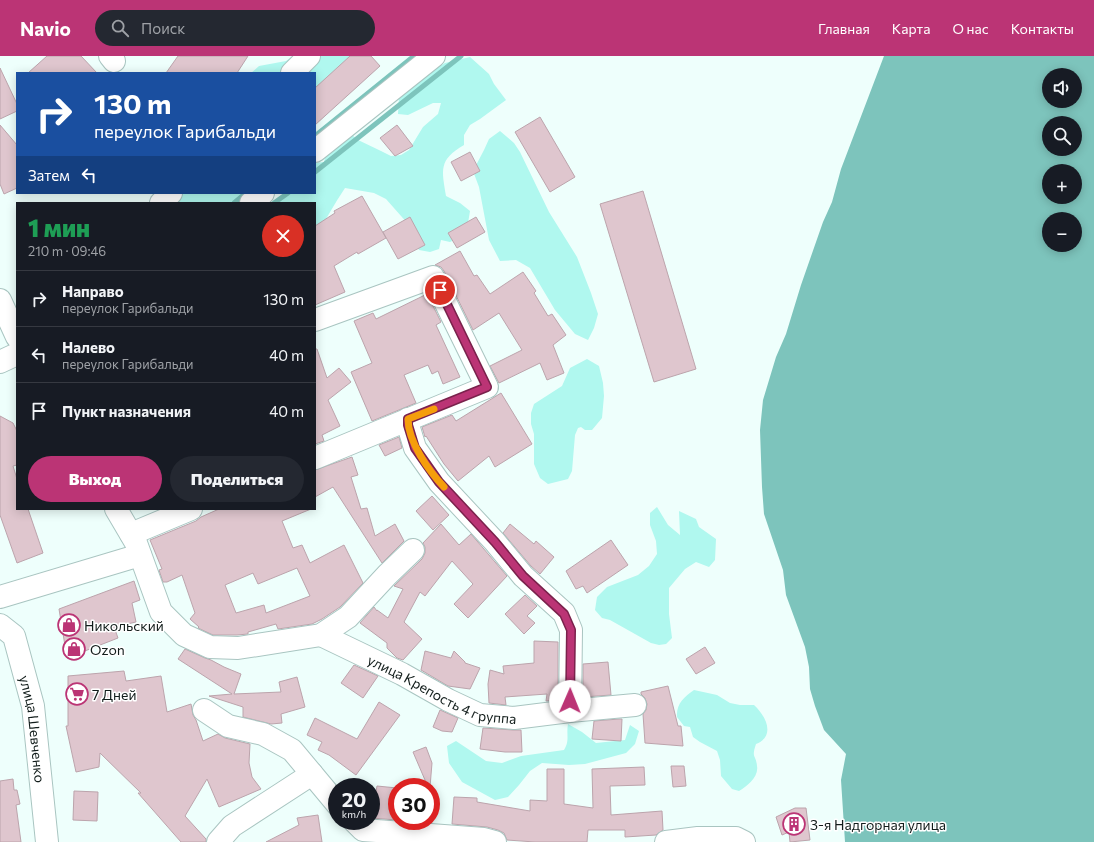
<!DOCTYPE html>
<html lang="ru">
<head>
<meta charset="utf-8">
<style>
	body { margin:0; font-family:Commissioner,sans-serif; background:#242831; color:#f1f3f6; height:100vh; display:flex; flex-direction:column; font-size:15px; white-space:nowrap }
	* { box-sizing:border-box; margin:0 }
	p { font-size:13px; color:#9ea1a6 }
	.icon { flex:none; width:22px; height:22px; fill:none; stroke:currentColor; stroke-width:2; stroke-linecap:round; stroke-linejoin:round }
	.map { position:relative; flex:1; overflow:hidden }
	.drawer { position:absolute; left:16px; top:146px; width:300px; height:308px; display:flex; flex-direction:column; background:#171b24; border-radius:0px; box-shadow:0 2px 10px #0003 }
	.drawer>* { flex:none }
	.top-card { position:absolute; left:16px; top:16px; width:300px; height:122px; border-radius:0px; box-shadow:0 2px 10px #0003; background:#1a4fa0; color:#fff; overflow:hidden }
	.tools { position:absolute; left:1042px; top:12px; display:grid; gap:8px }
	.tools a { display:grid; place-items:center; width:40px; height:40px; border-radius:50%; background:#171b24; box-shadow:0 2px 10px #0003; font-size:20px }
	.speed { position:absolute; left:328px; top:722px; display:flex; gap:8px; font-size:20px; font-weight:700; text-align:center }
	.speed>* { display:grid; place-content:center; width:52px; height:52px; border-radius:50%; background:#171b24; box-shadow:0 2px 10px #0003; line-height:1 }
	.speed small { font-size:10px; font-weight:400 }
	.speed .limit { border:6px solid #d22; background:#fff; color:#111 }
	.pin { position:absolute; display:grid; place-items:center; width:34px; height:34px; color:#fff; margin:-17px; border:2px solid #fff; border-radius:50%; box-shadow:0 1px 4px #0007 }
	.me { position:absolute; width:44px; margin:-22px; rotate:1deg; stroke-linejoin:round; filter:drop-shadow(0 0 3px #0008) }
	.turn { display:flex; align-items:center; gap:14px; height:84px; padding:0 12px; font-size:18px }
	.turn .icon { width:52px; height:52px; stroke-width:2.5 }
	.turn b { display:block; font-size:28px; line-height:34px }
	.then { display:flex; align-items:center; height:38px; padding:0 12px; background:#0003; gap:8px; font-size:15px }
	.round { display:grid; place-items:center; flex:none; width:42px; height:42px; border-radius:21px; background:#242831 }
	.head { display:flex; align-items:center; justify-content:space-between; height:68px; padding:0 12px }
	h1 { font-size:24px; font-weight:800; line-height:30px; color:#1e9e55 }
	.button { display:flex; gap:8px; margin-top:auto; padding:8px 12px }
	.button a { flex:1; height:46px; border-radius:24px; background:#bb3475; color:#fff; font-size:16px; font-weight:800; line-height:46px; text-align:center }
	.button a+a { background:#242831; color:#f1f3f6 }
	ul { padding:0; list-style:none }
	li { display:flex; align-items:center; gap:12px; height:56px; padding:0 12px; border-top:1px solid #363941 }
	li div { flex:1 }
	li b { display:block; font-size:15px }
	li em { font-style:normal }
	header { display:flex; align-items:center; gap:24px; box-sizing:border-box; height:56px; padding:0 20px; background:#bb3475; color:#fff }
	header strong { font-size:19px }
	nav { display:flex; gap:22px; margin-inline-start:auto; font-size:14px }
	.search { width:280px; height:36px; background:#242831; display:flex; align-items:center; gap:10px; box-sizing:border-box; padding:0 14px; border-radius:22px; color:#9ea1a6; font-size:15px }
	.map>svg:first-child { display:block }
	.green { fill:#b0f8ef }
	.water { fill:#7dc4bc; fill-rule:evenodd }
	.lines { fill:none; stroke-linecap:round; stroke-linejoin:round }
	.stream { stroke:#7dc4bc; stroke-width:5 }
	.building { fill:#dfc6ce; stroke:#bca4ac; fill-rule:evenodd }
	.minor-casing { stroke:#a9c5c1; stroke-width:24 }
	.minor { stroke:#fff; stroke-width:22 }
	.route-casing { stroke:#7a224c; stroke-width:10 }
	.route { stroke:#bb3475; stroke-width:7 }
	.slow { stroke:#f59e0b; stroke-width:7 }
	.labels { text-anchor:middle; dominant-baseline:central; stroke-width:3; stroke-linejoin:round; paint-order:stroke }
	.poi-label { font-size:14px; fill:#121d1b; stroke:#fff; text-anchor:start }
	.street-label { font-size:14px; fill:#121d1b; stroke:#fff }
</style>
</head>
<body>
<header>
<strong>Navio</strong>
<div class="search"><svg class="icon" aria-label="search" viewBox="0 0 24 24"><circle cx="10" cy="10" r="6"/><path d="M15 15l6 6"/></svg>Поиск</div>
<nav><a>Главная</a><a>Карта</a><a>О нас</a><a>Контакты</a></nav>
</header>
<div class="map">
<svg width="1094" height="786" viewBox="0 0 1094 786">
	<rect width="100%" height="100%" fill="#eefffc"/>
	<g class="green">
		<path d="M293,0H355L315,35V17H251L259,10L286,5Z"/>
		<path d="M470,1L489,18L494,28L506,44L480,63L470,69L464,79V89C438,104 442,114 446,140L460,147L470,155L468,167L462,180L450,186L441,184L439,193L430,196L419,194L409,169L386,143L374,137L345,132C334,148 325,165 315,182V147H276L288,137H315V107L324,106L326,98L348,74L356,83L381,95L391,100L401,99L409,94L423,71L438,58L441,47H433L408,59L398,58L399,40L421,22L445,7Z"/>
		<path d="M500,75L514,87L520,96L549,156L577,201L591,237L598,258L594,272L588,284L575,278L555,254L530,212L516,204L500,205L489,184L479,131L473,115L484,94L489,83Z"/>
		<path d="M171,137H253L241,147H163Z"/>
		<path d="M587,303L599,310L603,327L604,340L602,362L592,374H585L581,371L578,372L575,379L572,415L568,423L548,428L540,422L534,408V378L531,368V357L534,348L562,330L570,312Z"/>
		<path d="M657,451L668,469L680,479L679,455L696,463L699,471L716,483L715,504L709,511L696,506L685,513L669,532V558L672,582L666,588L659,589L651,587L610,564L602,562L595,554L597,541L607,531L638,519L649,510L657,498L656,485L650,469V457Z"/>
		<path d="M694,634L717,639L730,647L740,649H754C766,660 776,680 756,688C751,703 756,698 757,710C759,721 747,730 739,735L732,733L721,720L720,704L717,695L700,686L693,681L690,671L684,670L677,661C676,648 684,641 694,634Z"/>
		<path d="M568,668L582,676L596,687L625,684L630,669L639,675L635,688L626,697L585,708L569,709L542,707L530,715L519,729L508,741L495,744L462,726L449,707L447,690L456,685L486,705L502,707L521,700L564,694C570,684 566,679 568,668Z"/>
	</g>
	<path class="water" d="M884,0H1094V786H845L841,724L846,698L824,674L815,650L810,633L809,611L805,591L786,539L783,514L764,458L762,431L760,374L763,344L776,301L786,278L801,229L823,166L832,146L841,113ZM1049,19H1075V45H1049ZM1049,67H1075V93H1049ZM1049,115H1075V141H1049ZM1049,163H1075V189H1049Z"/>
	<g class="lines">
		<g class="stream">
			<path d="M315,80L414,0"/>
			<path d="M315,116L461,0"/>
			<path d="M234,147L246,137"/>
			<path d="M274,147L288,137"/>
		</g>
	</g>
	<g class="building">
		<path d="M47,0H81L97,17H28Z"/>
		<path d="M178,0H248L237,17H166Z"/>
		<path d="M350,0H371L380,10L315,69V32Z"/>
		<path d="M0,12L17,48V55L0,63Z"/>
		<path d="M540,61L575,121L550,136L515,76Z"/>
		<path d="M0,69L17,89V132L4,138L0,128Z"/>
		<path d="M397,69L413,90L395,100L380,82Z"/>
		<path d="M470,96L480,115L461,125L451,106Z"/>
		<path d="M643,135L696,313L654,326L600,148Z"/>
		<path d="M362,140L386,182L358,198L357,196L334,210L345,236L315,249V170L335,157L334,155Z"/>
		<path d="M410,161L425,189L398,203L383,176Z"/>
		<path d="M476,161L485,176L457,192L448,177Z"/>
		<path d="M460,195L474,220L477,219L490,238L523,216L536,235L534,237L548,260L552,258L566,279L553,289L564,317L547,324L540,307L499,327L490,310L522,294L499,257L473,274L444,215L441,211L435,209Z"/>
		<path d="M427,238L441,266L436,269L460,321L443,328L438,315L432,318L428,309L404,319L416,347L372,365L351,316L372,307L354,265L373,257L376,263Z"/>
		<path d="M315,293H317L327,322L339,312L351,326L328,344L340,370L322,379L324,385L315,388Z"/>
		<path d="M501,337L532,388L495,411L489,400L458,425L444,408L426,380L425,381L422,371L452,359L456,365Z"/>
		<path d="M0,360L13,367L17,375V409L13,410L17,423V453H28L43,497L17,507L0,459Z"/>
		<path d="M399,381L402,392L385,400L379,389Z"/>
		<path d="M352,401L358,419L351,421L361,453L367,452L375,480L395,468L404,485L382,507L333,431L315,441V414Z"/>
		<path d="M432,440L449,459L433,474L416,455Z"/>
		<path d="M219,453H311L282,465L293,492L302,489L310,507L344,489L363,527L340,551L322,563L312,568L278,573L276,568L248,576V578L237,579H213L198,572L199,571L190,563L195,557L182,519L167,526H163L159,514L162,513L150,484L196,465L201,461ZM297,512L310,540L266,557L264,549L236,557L225,529L253,517L258,528Z"/>
		<path d="M441,468L459,489L471,478L507,520L468,562L454,548L473,528L452,505L425,540L420,536L404,566L422,583L403,604L397,602L387,592V587L360,567L374,551L377,555V554L388,562L403,533L394,530L422,503L425,497V491L423,487Z"/>
		<path d="M510,468L534,488L536,485L554,501L540,518L531,510L503,477Z"/>
		<path d="M611,484L628,509L587,537L583,530L576,533L566,515Z"/>
		<path d="M134,525L140,544L132,547L136,566L114,571L118,582L67,602L59,553Z"/>
		<path d="M525,539L537,550L527,560L535,567L524,578L505,558Z"/>
		<path d="M534,585L558,586V644L546,645L547,638L505,641L506,649L489,647L488,628L490,614L504,618L503,610L534,607Z"/>
		<path d="M705,591L715,607L696,618L686,603Z"/>
		<path d="M185,593L205,602L211,604L224,611L241,618L234,638L281,636L279,626L297,621L305,651L281,658L282,667L271,668L243,661V651L209,640L232,638L178,603Z"/>
		<path d="M425,595L451,602L454,595L465,606V607L480,612L470,633L448,630L421,614Z"/>
		<path d="M608,606L611,639L583,641V608Z"/>
		<path d="M354,609L378,620L363,642L341,627Z"/>
		<path d="M124,615L126,625L161,620L167,656L191,648L193,659L196,664L203,685L218,678L225,682L250,688L249,707L252,721L261,733L219,751L207,723L185,760L206,783V786H181L138,737H141L100,697L99,711L76,716L66,670H68V620Z"/>
		<path d="M668,630L678,670H681L683,690L645,687L643,658L646,654L647,648L645,642L641,638V636Z"/>
		<path d="M379,646L400,659L356,719L329,699L318,694L322,686L307,679L315,662L357,683Z"/>
		<path d="M440,654L458,662L452,676L442,675L433,671Z"/>
		<path d="M619,663H622L621,685L592,683L594,665Z"/>
		<path d="M483,672L513,674H521L522,696H505L480,693Z"/>
		<path d="M426,691L432,707L430,731H428L413,696Z"/>
		<path d="M671,710H684L686,730L673,731Z"/>
		<path d="M644,711L645,729L610,730L611,759L662,755L663,774L656,779L625,781V774H588L587,786H535L507,784L504,777L498,774L487,771L452,768L454,741L477,742V746L530,755V744L547,745V713H564V748L593,752L592,713Z"/>
		<path d="M13,723L14,734H17L20,748L16,749L21,786H0V725Z"/>
		<path d="M377,730L397,732V764L371,762V747H374Z"/>
		<path d="M74,735L98,736L97,765L73,764Z"/>
		<path d="M795,752H806L810,784L790,786L789,776L782,779L776,761Z"/>
		<path d="M318,759L322,786H266L299,769L297,762Z"/>
	</g>
	<g class="lines">
		<g class="minor-casing">
			<g id="minor">
				<path d="M110,0L114,5"/>
				<path d="M292,17L309,0"/>
				<path d="M315,95L434,0"/>
				<path d="M161,147L171,137"/>
				<path d="M251,147L263,137"/>
				<path d="M0,244L17,281"/>
				<path d="M315,264L433,221L487,331L315,402"/>
				<path d="M0,306L17,298"/>
				<path d="M408,363V369L415,392L439,426L495,486L523,520L564,557L571,574L570,655"/>
				<path d="M116,453L136,487L161,556L184,579L210,591L238,592L321,579L348,561L387,519L413,494"/>
				<path d="M131,478L191,453"/>
				<path d="M0,541L140,499"/>
				<path id="s1" d="M0,569L14,580L33,650L47,786"/>
				<path id="s2" d="M321,579L402,618L448,644L480,659L514,662L570,655L635,649"/>
				<path d="M204,654L228,670L263,678L292,694L312,718L232,770L218,786"/>
				<path d="M312,718L337,748"/>
				<path d="M354,765L363,774L484,783L495,786"/>
				<path d="M666,786L698,782H736L744,786"/>
			</g>
		</g>
		<use href="#minor" class="minor"/>
	</g>
	<g class="lines">
		<g class="route-casing">
			<path id="route" d="M440,234L487,331L408,363V369L415,392L439,426L495,486L523,520L564,558L571,574L570,645"/>
		</g>
		<use href="#route" class="route"/>
		<path class="slow" d="M434,353L408,363C408,386 429,415 444,431"/>
	</g>
	<defs>
		<g id="shop-ring" transform="scale(1.15)"><circle r="9.5" fill="#fff" stroke="#bb3475" stroke-width="1.5"/><path d="M-5-2.5h2.3a2.7 3.5 0 0 1 5.4 0H5L5.5 6h-11ZM-1.5-2.5h3a1.5 2.3 0 0 0-3 0Z" fill="#bb3475"/></g>
		<g id="supermarket-ring" transform="scale(1.15)"><circle r="9.5" fill="#fff" stroke="#bb3475" stroke-width="1.5"/><path d="M-6-5.5h2.5l.6 2H6L4.5 2H-2.5L-4.4-4H-6ZM-1.5 3.2a1.3 1.3 0 1 0 .1 0ZM3 3.2a1.3 1.3 0 1 0 .1 0Z" fill="#bb3475"/></g>
		<g id="building-ring" transform="scale(1.15)"><circle r="9.5" fill="#fff" stroke="#bb3475" stroke-width="1.5"/><path d="M-4-6H4V6H1V3H-1V6H-4ZM-2.5-4.3h1.7v1.8h-1.7ZM.8-4.3h1.7v1.8H.8ZM-2.5-1h1.7V.8h-1.7ZM.8-1h1.7V.8H.8Z" fill="#bb3475"/></g>
	</defs>
	<g fill-rule="evenodd">
		<use href="#shop-ring" x="69" y="569"/>
		<use href="#shop-ring" x="74" y="593"/>
		<use href="#supermarket-ring" x="77" y="638"/>
		<use href="#building-ring" x="794" y="768"/>
	</g>
	<g class="labels">
		<g class="poi-label">
			<text x="84" y="569">Никольский</text>
			<text x="90" y="593">Ozon</text>
			<text x="92" y="638">7 Дней</text>
			<text x="810" y="768">3-я Надгорная улица</text>
		</g>
		<g class="street-label">
			<text stroke="none"><textPath href="#s2" startOffset="134">улица Крепость 4 группа</textPath></text>
			<text stroke="none"><textPath href="#s1" startOffset="113">улица Шевченко</textPath></text>
		</g>
	</g>
</svg>
<div class="tools">
<a><svg class="icon" aria-label="sound" viewBox="0 0 24 24"><path d="M4 9h4l5-4v14l-5-4H4zM17 9q2 3 0 6"/></svg></a>
<a><svg class="icon" aria-label="search" viewBox="0 0 24 24"><circle cx="10" cy="10" r="6"/><path d="M15 15l6 6"/></svg></a>
<a>+</a>
<a>−</a>
</div>
<div class="speed"><div>20<small>km/h</small></div><div class="limit">30</div></div>
<div class="pin" style="left:440px;top:234px;background:#d93025"><svg class="icon" aria-label="arrive" viewBox="0 0 24 24"><path d="M6 21V4h12l-3 4 3 4H6"/></svg></div>
<svg class="me" style="left:570px;top:645px" viewBox="-20 -20 40 40"><circle r="19" fill="#fff"/><path d="M0-13L10 11 0 6-10 11z" fill="#bb3475"/></svg>
<div class="top-card">
<div class="turn"><svg class="icon" aria-label="right" viewBox="0 0 24 24"><path d="M7 20v-9h11M14 6l5 5-5 5"/></svg><div><b>130 m</b>переулок Гарибальди</div></div>
<div class="then">Затем<svg class="icon" aria-label="left" viewBox="0 0 24 24"><path d="M17 20v-9H6M10 6l-5 5 5 5"/></svg></div>
</div>
<section class="drawer">
<div class="head"><div><h1>1 мин</h1><p>210 m · 09:46</p></div><a class="round" style="background:#d93025;color:#fff"><svg class="icon" aria-label="close" viewBox="0 0 24 24"><path d="M6 6l12 12M18 6L6 18"/></svg></a></div>
<ul>
<li><svg class="icon" aria-label="right" viewBox="0 0 24 24"><path d="M7 20v-9h11M14 6l5 5-5 5"/></svg><div><b>Направо</b><p>переулок Гарибальди</p></div><em>130 m</em></li>
<li><svg class="icon" aria-label="left" viewBox="0 0 24 24"><path d="M17 20v-9H6M10 6l-5 5 5 5"/></svg><div><b>Налево</b><p>переулок Гарибальди</p></div><em>40 m</em></li>
<li><svg class="icon" aria-label="arrive" viewBox="0 0 24 24"><path d="M6 21V4h12l-3 4 3 4H6"/></svg><div><b>Пункт назначения</b></div><em>40 m</em></li>
</ul>
<div class="button"><a>Выход</a><a>Поделиться</a></div>
</section>
</div>
</body>
</html>
